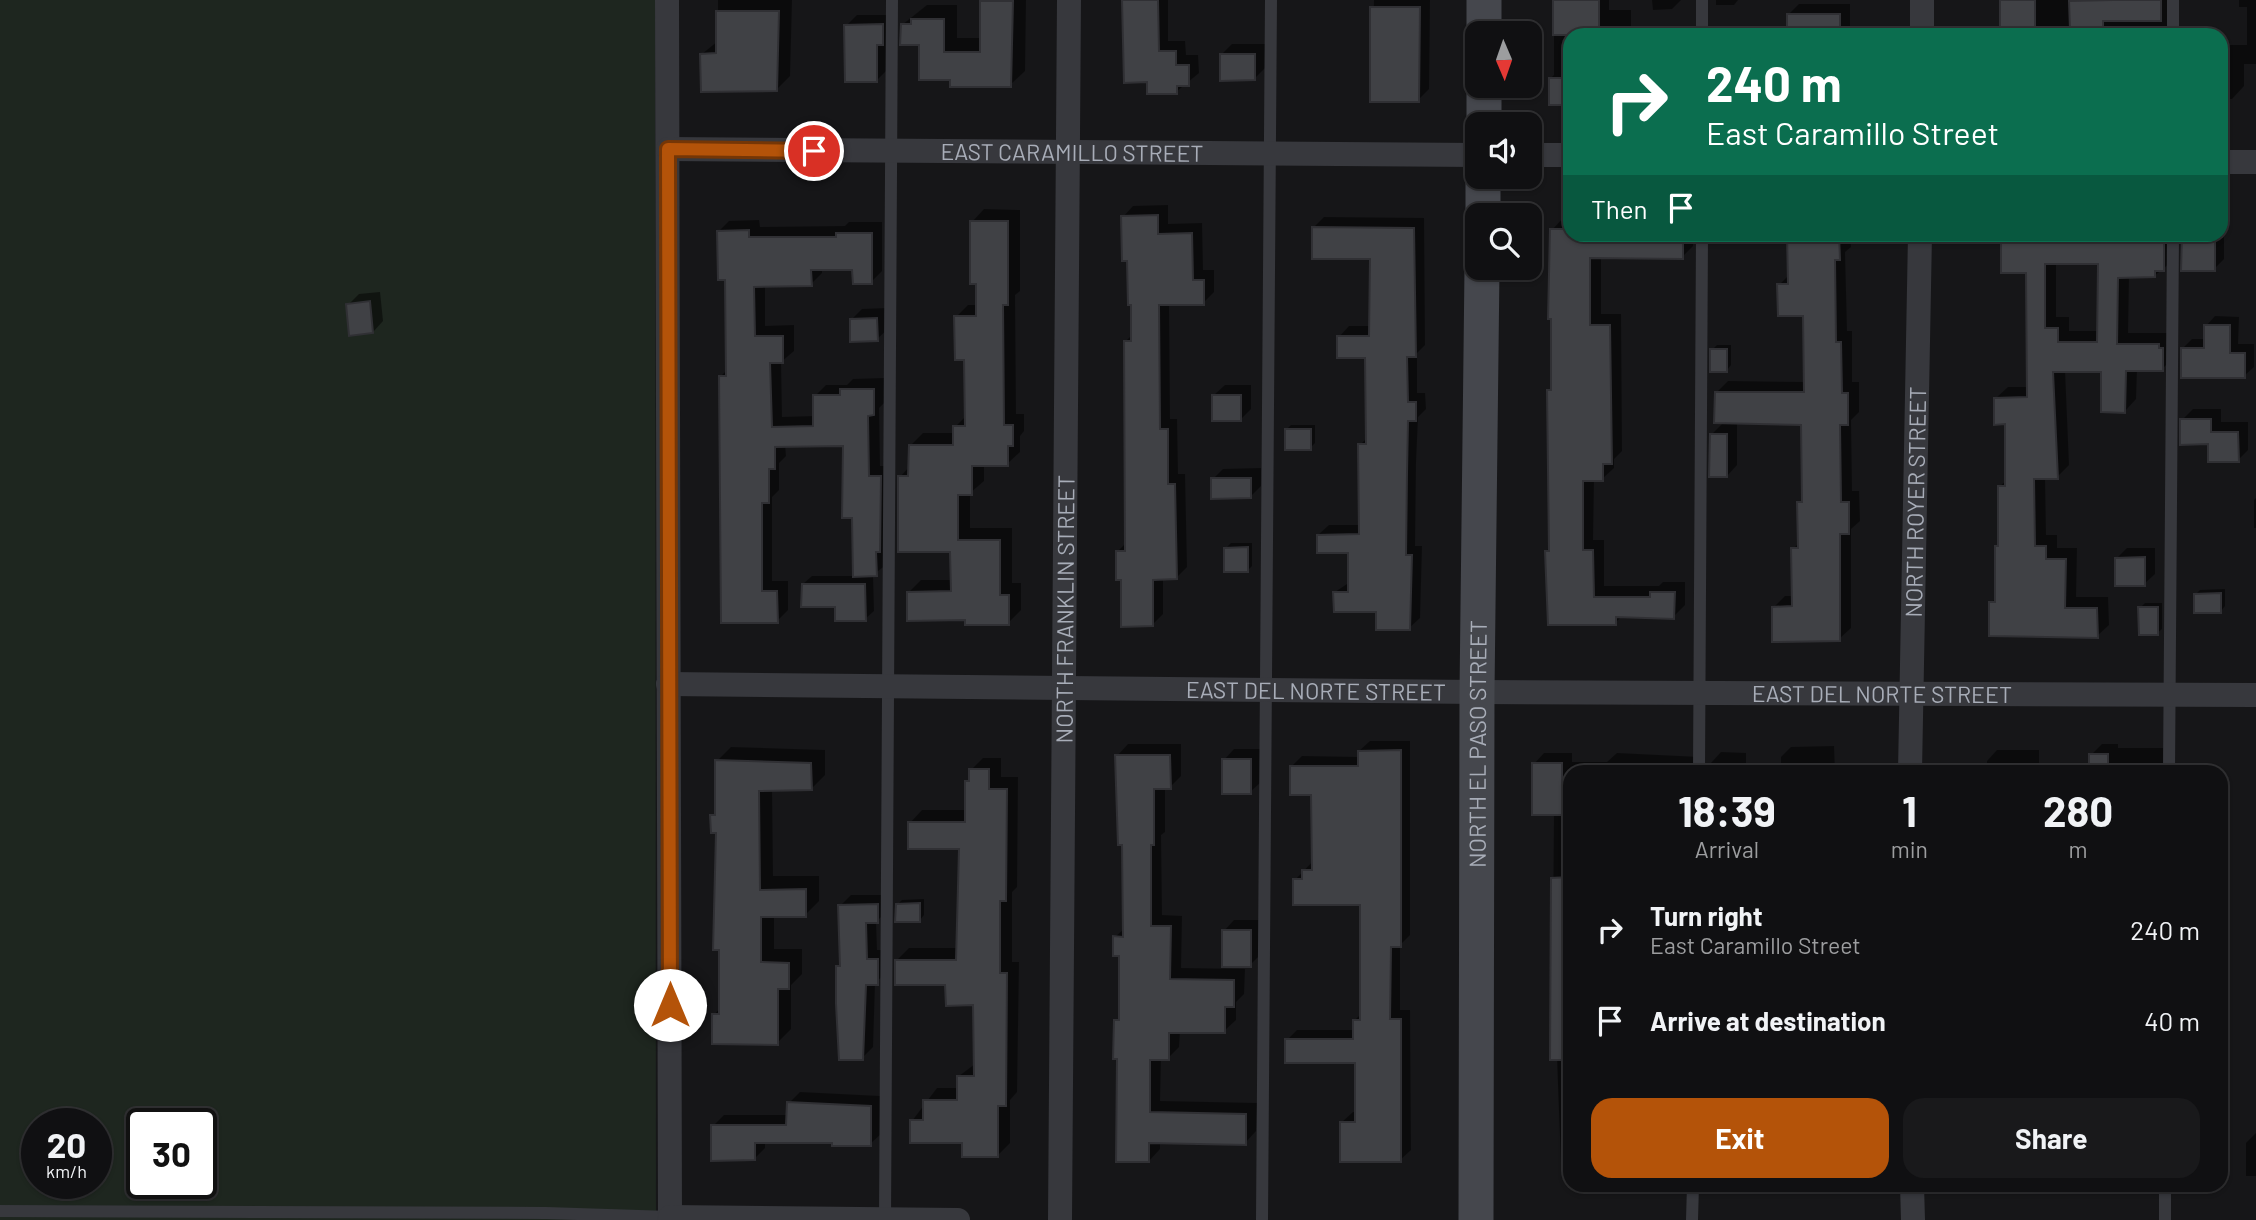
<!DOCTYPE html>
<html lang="en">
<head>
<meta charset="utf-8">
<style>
	body { margin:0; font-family:Barlow,sans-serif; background:#19191b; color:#f1f3f6; height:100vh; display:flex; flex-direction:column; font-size:26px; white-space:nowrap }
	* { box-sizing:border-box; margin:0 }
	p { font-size:23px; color:#9c9d9f }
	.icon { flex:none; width:38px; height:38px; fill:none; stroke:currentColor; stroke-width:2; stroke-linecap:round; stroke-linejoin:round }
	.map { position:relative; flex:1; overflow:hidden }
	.sheet { position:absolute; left:1563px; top:765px; width:665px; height:427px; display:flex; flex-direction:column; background:#101012; border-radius:21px; box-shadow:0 2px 5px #0004,0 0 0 2px #303032 }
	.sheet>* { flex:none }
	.banner { position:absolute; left:1563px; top:28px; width:665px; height:214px; border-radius:21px; box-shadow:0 2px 5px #0004,0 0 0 2px #303032; background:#0b6e4f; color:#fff; overflow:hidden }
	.needle { width:46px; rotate:178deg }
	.fabs { position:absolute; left:1465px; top:21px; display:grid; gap:14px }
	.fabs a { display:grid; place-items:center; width:77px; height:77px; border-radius:14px; background:#101012; box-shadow:0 2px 5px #0004,0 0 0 2px #303032; font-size:35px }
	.speed { position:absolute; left:21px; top:1108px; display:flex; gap:14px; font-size:35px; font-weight:700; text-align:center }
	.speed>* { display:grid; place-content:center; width:91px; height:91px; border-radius:50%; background:#101012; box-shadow:0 2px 5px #0004,0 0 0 2px #303032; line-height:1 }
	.speed small { font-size:18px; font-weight:400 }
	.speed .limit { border:4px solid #111; border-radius:10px; background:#fff; color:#111 }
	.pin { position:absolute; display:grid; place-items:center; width:60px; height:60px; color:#fff; margin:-30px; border:4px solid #fff; border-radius:50%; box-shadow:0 2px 7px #0007 }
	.me { position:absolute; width:77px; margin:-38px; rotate:0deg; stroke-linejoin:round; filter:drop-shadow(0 0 5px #0008) }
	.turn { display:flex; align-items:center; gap:24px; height:147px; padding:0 28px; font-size:32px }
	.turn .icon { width:91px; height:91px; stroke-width:2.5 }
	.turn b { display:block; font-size:49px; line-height:60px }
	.then { display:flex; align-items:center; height:66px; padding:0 28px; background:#0003; gap:14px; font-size:26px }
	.eta { display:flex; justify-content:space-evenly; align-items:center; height:119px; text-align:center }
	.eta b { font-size:42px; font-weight:700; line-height:49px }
	.button { display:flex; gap:14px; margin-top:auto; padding:14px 28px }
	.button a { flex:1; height:80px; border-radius:21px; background:#b45309; color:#fff; font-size:28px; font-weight:700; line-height:80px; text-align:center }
	.button a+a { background:#19191b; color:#f1f3f6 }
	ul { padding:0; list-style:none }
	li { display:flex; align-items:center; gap:21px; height:91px; padding:0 28px }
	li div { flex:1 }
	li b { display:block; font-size:26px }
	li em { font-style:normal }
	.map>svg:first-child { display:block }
	.green { fill:#1e261f; fill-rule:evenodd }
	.shadow { fill:#0007; fill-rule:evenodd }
	.building { fill:#404145; stroke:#303034; stroke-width:2; fill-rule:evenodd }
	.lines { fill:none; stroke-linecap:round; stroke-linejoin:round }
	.lane { stroke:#37383d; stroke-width:12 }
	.street { stroke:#37383d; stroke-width:24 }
	.secondary { stroke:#45474d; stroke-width:35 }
	.route-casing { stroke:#753606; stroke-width:18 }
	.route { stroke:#b45309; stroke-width:12 }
	.labels { text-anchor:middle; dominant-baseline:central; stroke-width:5; stroke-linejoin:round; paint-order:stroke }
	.street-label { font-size:23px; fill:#a8adb8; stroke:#111113 }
</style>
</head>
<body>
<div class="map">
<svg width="2256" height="1220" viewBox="0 0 2256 1220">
	<rect width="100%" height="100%" fill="#161618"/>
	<path class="green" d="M0,0H655L656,1220H0ZM37,1124H96V1183H37ZM142,1124H201V1183H142Z"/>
	<g class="shadow">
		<path d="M718,0H792L790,76L777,89L702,54L718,41Z"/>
		<path d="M981,0H1026L1025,71L1010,85L952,78L902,25L927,5H957V38H982Z"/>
		<path d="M1125,0H1168V41H1185L1186,55H1198L1199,73L1176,92L1149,81Z"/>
		<path d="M1374,0H1430L1429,89L1418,100H1372Z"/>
		<path d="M1554,0H1609V10H1631V26L1622,35H1570V103L1550,79L1554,75Z"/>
		<path d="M1652,0H1681L1672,9L1653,10Z"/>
		<path d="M1716,0H1738L1734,5H1716Z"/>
		<path d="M2001,0H2173V35H2130V27H2085V35H2000Z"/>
		<path d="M2239,0H2256V64H2244V86L2232,99H2221V45H2247V7H2239Z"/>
		<path d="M1799,4H1850V35H1789V14Z"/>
		<path d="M857,15H893L887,70L877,80L846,26Z"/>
		<path d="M1232,44H1265V68L1254,79L1222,54Z"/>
		<path d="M1168,205V224L1202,223L1203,270H1214V292L1203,303H1169L1170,419H1177L1178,474H1185L1187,567L1177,577L1163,578V614L1152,625L1123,578L1117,552L1127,542L1125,342L1133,334L1123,217L1133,206Z"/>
		<path d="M984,209L1020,210V291L1015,295L1016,414H1024V431L1020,436V452L1007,464H984V481L970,493V528H1012V583H1021V610L1008,623L967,618L909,592L921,580H952V550L900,477L910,466L911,445L923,433H955V427L967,415L966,358L956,317L968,305H978L972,222Z"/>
		<path d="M1324,217L1424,218L1425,345L1417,353V393H1425L1426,409L1418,417L1416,462L1415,546H1422L1420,618L1409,628L1335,592L1350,582V551L1318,535L1329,525H1361L1360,445L1368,437L1367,357L1339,337L1349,326H1371V257L1314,227Z"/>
		<path d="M1563,218H1570V234H1693V246L1682,257L1601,256V314H1621L1622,451L1614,459V468L1602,479H1594L1593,540H1604V586H1659L1663,582H1685V605L1673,617L1623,615L1615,623L1546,551L1551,547L1548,391L1553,386L1552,230Z"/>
		<path d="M759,220L760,227L845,226L849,222H882V271L871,282L854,268L822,269V273L811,284L765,285V326L794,325V351L781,362L782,417L815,416V396L826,385H847L853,379L884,378V403L879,408L880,466H891L887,564L873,575L874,611L865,619L803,584L812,576H855L854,516L844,445H785L786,456L779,463V490L772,497V581H788V610L777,621L723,622L721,376L727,370V278L718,232L729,221Z"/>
		<path d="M2221,226H2224V259L2214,269L2183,237L2186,234H2221Z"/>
		<path d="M1789,234H1850L1851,247L1845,252L1847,331H1852V382H1859V412L1851,420L1852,491H1859L1860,521L1851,529V628L1839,639L1774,607L1785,596H1793V549L1800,542L1799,503L1803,499L1802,424L1737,422V465L1727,476L1711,435L1724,422L1717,392L1728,381L1805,382V314L1779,285L1790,274Z"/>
		<path d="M2002,234H2175V258L2163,269L2154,276H2129L2128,333H2170L2174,357L2162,369H2137L2136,399L2125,411L2103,371L2065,370L2069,465L2057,477H2045L2046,535H2057V548H2077L2076,597H2108L2109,625L2097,636L1991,603L1997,597L1999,487L2007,480V423L1996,398L2008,387H2029L2028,271ZM2056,263H2100L2099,331H2069V317H2056Z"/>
		<path d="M380,292L383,321L373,332L348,305L359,294Z"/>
		<path d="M887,308L888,329L877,339L852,319L862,309Z"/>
		<path d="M2215,316L2239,317L2238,344H2254V367L2244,376L2183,348L2192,339H2206V326Z"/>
		<path d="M1717,345H1731V365L1727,370L1712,350Z"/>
		<path d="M1225,385H1251V409L1240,420L1214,395Z"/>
		<path d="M2193,409H2221V422H2248V450L2238,460L2209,443L2182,420Z"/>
		<path d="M1291,425H1315V443L1310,448L1287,429Z"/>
		<path d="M1261,468V486L1250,497L1213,479L1223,469Z"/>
		<path d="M2256,498V528H2254V500Z"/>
		<path d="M1231,543H1252V566L1247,571L1226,548Z"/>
		<path d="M2127,548H2155V574L2144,584L2117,558Z"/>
		<path d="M2225,589V606L2221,611L2195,595L2200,590Z"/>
		<path d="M2145,603H2162V629L2157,633L2140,608Z"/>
		<path d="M1370,741H1410V935L1400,945V1010H1410L1411,1150L1400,1160L1342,1122L1353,1112H1357V1061L1287,1040L1297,1030H1355V1020L1362,1013V903L1295,880L1314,860L1313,793L1292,766L1302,756L1359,757V751Z"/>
		<path d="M1128,744H1181V776L1170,787H1165V832L1161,835L1162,915L1182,916L1181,968L1245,969L1244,994L1236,1002V1020L1224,1031H1180L1179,1047L1168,1058H1161L1160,1101L1257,1103L1256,1131L1245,1143L1160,1141V1149L1149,1161L1119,1057L1116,1021L1120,1016L1121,955L1115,937L1125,928L1117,756Z"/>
		<path d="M2102,744H2118V748H2163V772H2091V755Z"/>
		<path d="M1834,746L1835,772H1781V757L1791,747Z"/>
		<path d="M731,747L825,750V775L811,789H772L773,876H819V901L805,915H774V949H802V974L791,985V1029L777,1043L714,1015L720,1008L717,831L712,816L717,811V761Z"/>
		<path d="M1234,749H1261V782L1250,792L1224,760Z"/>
		<path d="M1997,750H2039V772H1987V761Z"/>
		<path d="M1721,752L1746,753V772H1570V1162H1561L1557,1058H1552L1554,814L1534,764L1544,753H1572V762H1607L1617,753L1700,757L1702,767L1709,771L1711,763Z"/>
		<path d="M983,758H1001V777H1018L1017,887L1012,892V962H1019L1017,1092L1010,1100V1143L998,1155L912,1121L937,1088H959V1076L975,1064V1004L947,984L897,960L909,948H958L961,847L910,823L922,810H967V782L971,778V770Z"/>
		<path d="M851,895H888V910L876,922L877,950H888L887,972L875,983L873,1047L862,1058L838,967L841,964L840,906Z"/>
		<path d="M924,899V915L920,920L897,905L902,900Z"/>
		<path d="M1234,920H1261V954L1250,965L1224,931Z"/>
		<path d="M2221,960H2224L2225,987L2221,990Z"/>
		<path d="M800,1092L880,1096L881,1134L870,1144L765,1141V1148L755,1158L713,1126L724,1115H788L789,1103Z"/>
		<path d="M2256,1133V1176H2246V1143Z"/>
	</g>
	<g class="building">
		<path d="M1122,0H1158L1159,51H1176V65H1189V86H1177V94H1147V82L1124,83Z"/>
		<rect x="1553" y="0" width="46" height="35"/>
		<rect x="2000" y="0" width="35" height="30"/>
		<path d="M2113,0H2161V21H2103V29H2070L2069,1Z"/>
		<path d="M980,1H1013L1011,87H950V80H919V45H900L901,24H911V19H944V52H980Z"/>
		<path d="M1370,7H1420L1419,102H1370Z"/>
		<path d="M716,11H779L777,91L701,92L700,54L716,53Z"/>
		<rect x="1787" y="14" width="53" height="21"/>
		<path d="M883,24V45H877V82H845L844,25Z"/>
		<path d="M1220,54H1255V80L1220,81Z"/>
		<rect x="1549" y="78" width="21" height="27"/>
		<path d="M1158,215V234L1192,233L1193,280H1204V305H1159L1160,429H1168V484H1175L1177,579L1153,580V626L1121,627V580H1116V551H1125L1124,341H1131V305H1128L1127,261H1122L1121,216Z"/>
		<path d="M970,221H1008V305H1003L1004,425H1013V446H1008V466H972V495H958V540H1000V595H1009V625H965V620L907,621V592L951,591L950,552H898V476H908L909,445H953V426H965L964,360H955L954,316H976V284H970Z"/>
		<path d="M1312,227L1414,228L1416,357H1407L1408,402H1416V421H1408L1407,473L1406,555H1412L1410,630H1376V612H1334L1333,592H1348V553H1317V535L1359,534L1358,444H1366L1365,358H1337V336H1369L1370,259H1312Z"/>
		<path d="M1550,229H1570V234H1683V259L1590,258V325H1610L1612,464H1603V481H1583V550H1593L1594,597H1650V592H1675L1674,619L1616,617V625H1548L1545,551H1549L1547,390H1551V319H1548Z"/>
		<path d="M749,230V237H836V233H872V284H853L852,270H811L812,286L754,287L755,336H783V363H770L772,427L813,426V395H840V389H874V415L868,416L869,476H881L880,552H876L877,576L853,577L852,518H842L843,446L775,447V469H769V503H762V591H777L778,623H721L719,376H726L725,280H718L717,231Z"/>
		<path d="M1787,234H1839L1840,260H1835L1836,342H1841L1842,393H1848V425H1840L1841,502H1849V534H1840V641L1772,642V607L1792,606L1791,548H1798L1797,502H1802L1801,425L1714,423L1715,392H1804L1803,316H1778L1777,284H1788Z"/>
		<path d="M2001,234L2164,236V271H2155V277L2118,278L2117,344H2159V348H2163V371H2126L2125,413L2101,412V372H2053L2058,479H2034L2035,546H2046V559H2066L2065,608H2097L2098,638L1989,636V602H1995V546H1998V486H2005V424L1994,425V398L2027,397L2026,273H2001ZM2045,264H2098L2097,342H2058V328H2045Z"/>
		<path d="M2192,234L2215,236V271H2181L2182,236Z"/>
		<path d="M370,301L373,333L349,336L346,304Z"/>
		<path d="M877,318L878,341L850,342V319Z"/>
		<path d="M2204,325H2230V353H2245V378H2181V348H2204Z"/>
		<rect x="1710" y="349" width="17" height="23"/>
		<rect x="1212" y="395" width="29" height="26"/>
		<path d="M2180,419H2211V432H2238L2239,462H2208V444L2180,445Z"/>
		<rect x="1285" y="429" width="26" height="21"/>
		<path d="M1710,434H1727V477H1709Z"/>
		<path d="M1211,478H1251V498L1211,499Z"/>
		<path d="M1248,547V572H1224V548Z"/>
		<path d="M2145,557V586H2115V558Z"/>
		<path d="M802,584H865L866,621H835V607H801Z"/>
		<path d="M2221,593V613H2194V594Z"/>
		<path d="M2138,607H2158V635H2139Z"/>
		<path d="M1401,750V947H1391L1390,1019H1401V1162H1340V1122H1355V1063H1285V1039H1353V1020H1360V905H1293V879H1302V870H1312L1311,795H1290V766H1358V751Z"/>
		<rect x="2089" y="754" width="19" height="18"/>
		<path d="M1115,755H1170L1171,789H1154V845H1151V926H1171L1170,979L1234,980V1007H1225V1033H1169V1060H1150V1112L1246,1114V1145L1149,1143V1162H1116L1117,1059H1113L1114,1020H1119V956H1113V936L1123,937L1122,845H1118Z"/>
		<rect x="1222" y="759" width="29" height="35"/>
		<path d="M715,760L811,763L812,790L759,791L760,890L806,889V917H761V962L789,963V989H778V1045L712,1044V1014H719V950H713L716,833H711L710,815H715Z"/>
		<rect x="1532" y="763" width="30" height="52"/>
		<path d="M969,769H989V789H1007L1006,901H1000V973H1007L1006,1106H998V1157H962V1143H910V1120H923V1100H957V1076H974L973,1005L946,1006L945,985H895V960H956L959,849H908V822H965V781H969Z"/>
		<path d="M1570,877V1060H1550L1551,878Z"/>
		<path d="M920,903V922H895L896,904Z"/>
		<path d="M878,904V923H866L867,959H878V985H866L863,1060H839L836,1004V966H840L838,905Z"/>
		<rect x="1222" y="930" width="29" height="37"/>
		<path d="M787,1102L871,1106V1146H832V1143H755V1160L711,1161V1125H786Z"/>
	</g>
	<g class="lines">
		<g class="lane">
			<path d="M1702,0V35"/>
			<path d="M2173,35V0"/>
			<path d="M1699,772L1702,234"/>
			<path d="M2169,772L2173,234"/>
			<path d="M0,1211L546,1213L670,1217"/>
			<path d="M885,1220L892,0"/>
			<path d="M1262,1220L1271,0"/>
			<path d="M1692,1220L1693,1185"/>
			<path d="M2165,1220V1185"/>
		</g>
		<g class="street">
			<path d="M667,0L670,1220"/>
			<path d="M1922,35V0"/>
			<path id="s1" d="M668,149L1477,155"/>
			<path d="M1530,155H1570"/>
			<path d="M2221,162H2256"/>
			<path id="s2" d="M668,684L1477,692L2256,695"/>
			<path id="s3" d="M1910,772L1920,234"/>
			<path d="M1912,1185L1913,1220"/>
			<path d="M670,1217L958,1220"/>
			<path id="s4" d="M1060,1220L1069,0"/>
		</g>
		<g class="secondary">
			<path d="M1484,33V0"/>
			<path d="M1484,124V86"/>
			<path d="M1483,215V177"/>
			<path id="s5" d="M1476,1220L1477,692L1482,268"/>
		</g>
	</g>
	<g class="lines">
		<g class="route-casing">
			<path id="route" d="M670,1005L668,149L814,151"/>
		</g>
		<use href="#route" class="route"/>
	</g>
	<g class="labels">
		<g class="street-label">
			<text stroke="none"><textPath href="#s1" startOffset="404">EAST CARAMILLO STREET</textPath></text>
			<text stroke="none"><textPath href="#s3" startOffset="270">NORTH ROYER STREET</textPath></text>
			<text stroke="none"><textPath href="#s4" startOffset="611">NORTH FRANKLIN STREET</textPath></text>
			<text stroke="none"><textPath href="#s2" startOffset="648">EAST DEL NORTE STREET</textPath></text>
			<text stroke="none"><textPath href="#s2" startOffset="1214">EAST DEL NORTE STREET</textPath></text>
			<text stroke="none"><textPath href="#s5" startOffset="476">NORTH EL PASO STREET</textPath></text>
		</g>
	</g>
</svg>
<div class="fabs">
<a><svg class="needle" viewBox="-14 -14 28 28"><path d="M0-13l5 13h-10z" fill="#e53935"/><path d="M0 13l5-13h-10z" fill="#9c9d9f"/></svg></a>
<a><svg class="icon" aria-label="sound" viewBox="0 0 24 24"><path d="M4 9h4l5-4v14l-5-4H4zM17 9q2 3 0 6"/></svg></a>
<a><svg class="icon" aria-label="search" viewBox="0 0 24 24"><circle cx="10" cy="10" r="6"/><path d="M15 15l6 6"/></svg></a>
</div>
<div class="speed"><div>20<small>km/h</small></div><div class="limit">30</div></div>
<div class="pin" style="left:814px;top:151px;background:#d93025"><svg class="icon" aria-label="arrive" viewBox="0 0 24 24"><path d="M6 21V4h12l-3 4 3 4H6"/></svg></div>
<svg class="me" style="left:670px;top:1005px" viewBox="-20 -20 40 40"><circle r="19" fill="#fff"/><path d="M0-13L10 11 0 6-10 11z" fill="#b45309"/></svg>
<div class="banner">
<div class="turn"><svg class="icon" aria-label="right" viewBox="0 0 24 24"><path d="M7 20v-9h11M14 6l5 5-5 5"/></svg><div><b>240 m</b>East Caramillo Street</div></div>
<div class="then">Then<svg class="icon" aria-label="arrive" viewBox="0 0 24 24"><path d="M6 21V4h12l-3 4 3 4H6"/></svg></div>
</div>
<section class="sheet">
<div class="eta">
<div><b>18:39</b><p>Arrival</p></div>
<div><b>1</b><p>min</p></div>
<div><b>280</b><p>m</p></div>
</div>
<ul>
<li><svg class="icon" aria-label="right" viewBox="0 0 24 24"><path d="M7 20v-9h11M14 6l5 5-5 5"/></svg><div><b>Turn right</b><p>East Caramillo Street</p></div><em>240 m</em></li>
<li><svg class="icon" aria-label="arrive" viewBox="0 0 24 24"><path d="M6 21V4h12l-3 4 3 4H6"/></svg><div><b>Arrive at destination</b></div><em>40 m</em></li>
</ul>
<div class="button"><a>Exit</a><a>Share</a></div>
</section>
</div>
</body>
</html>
